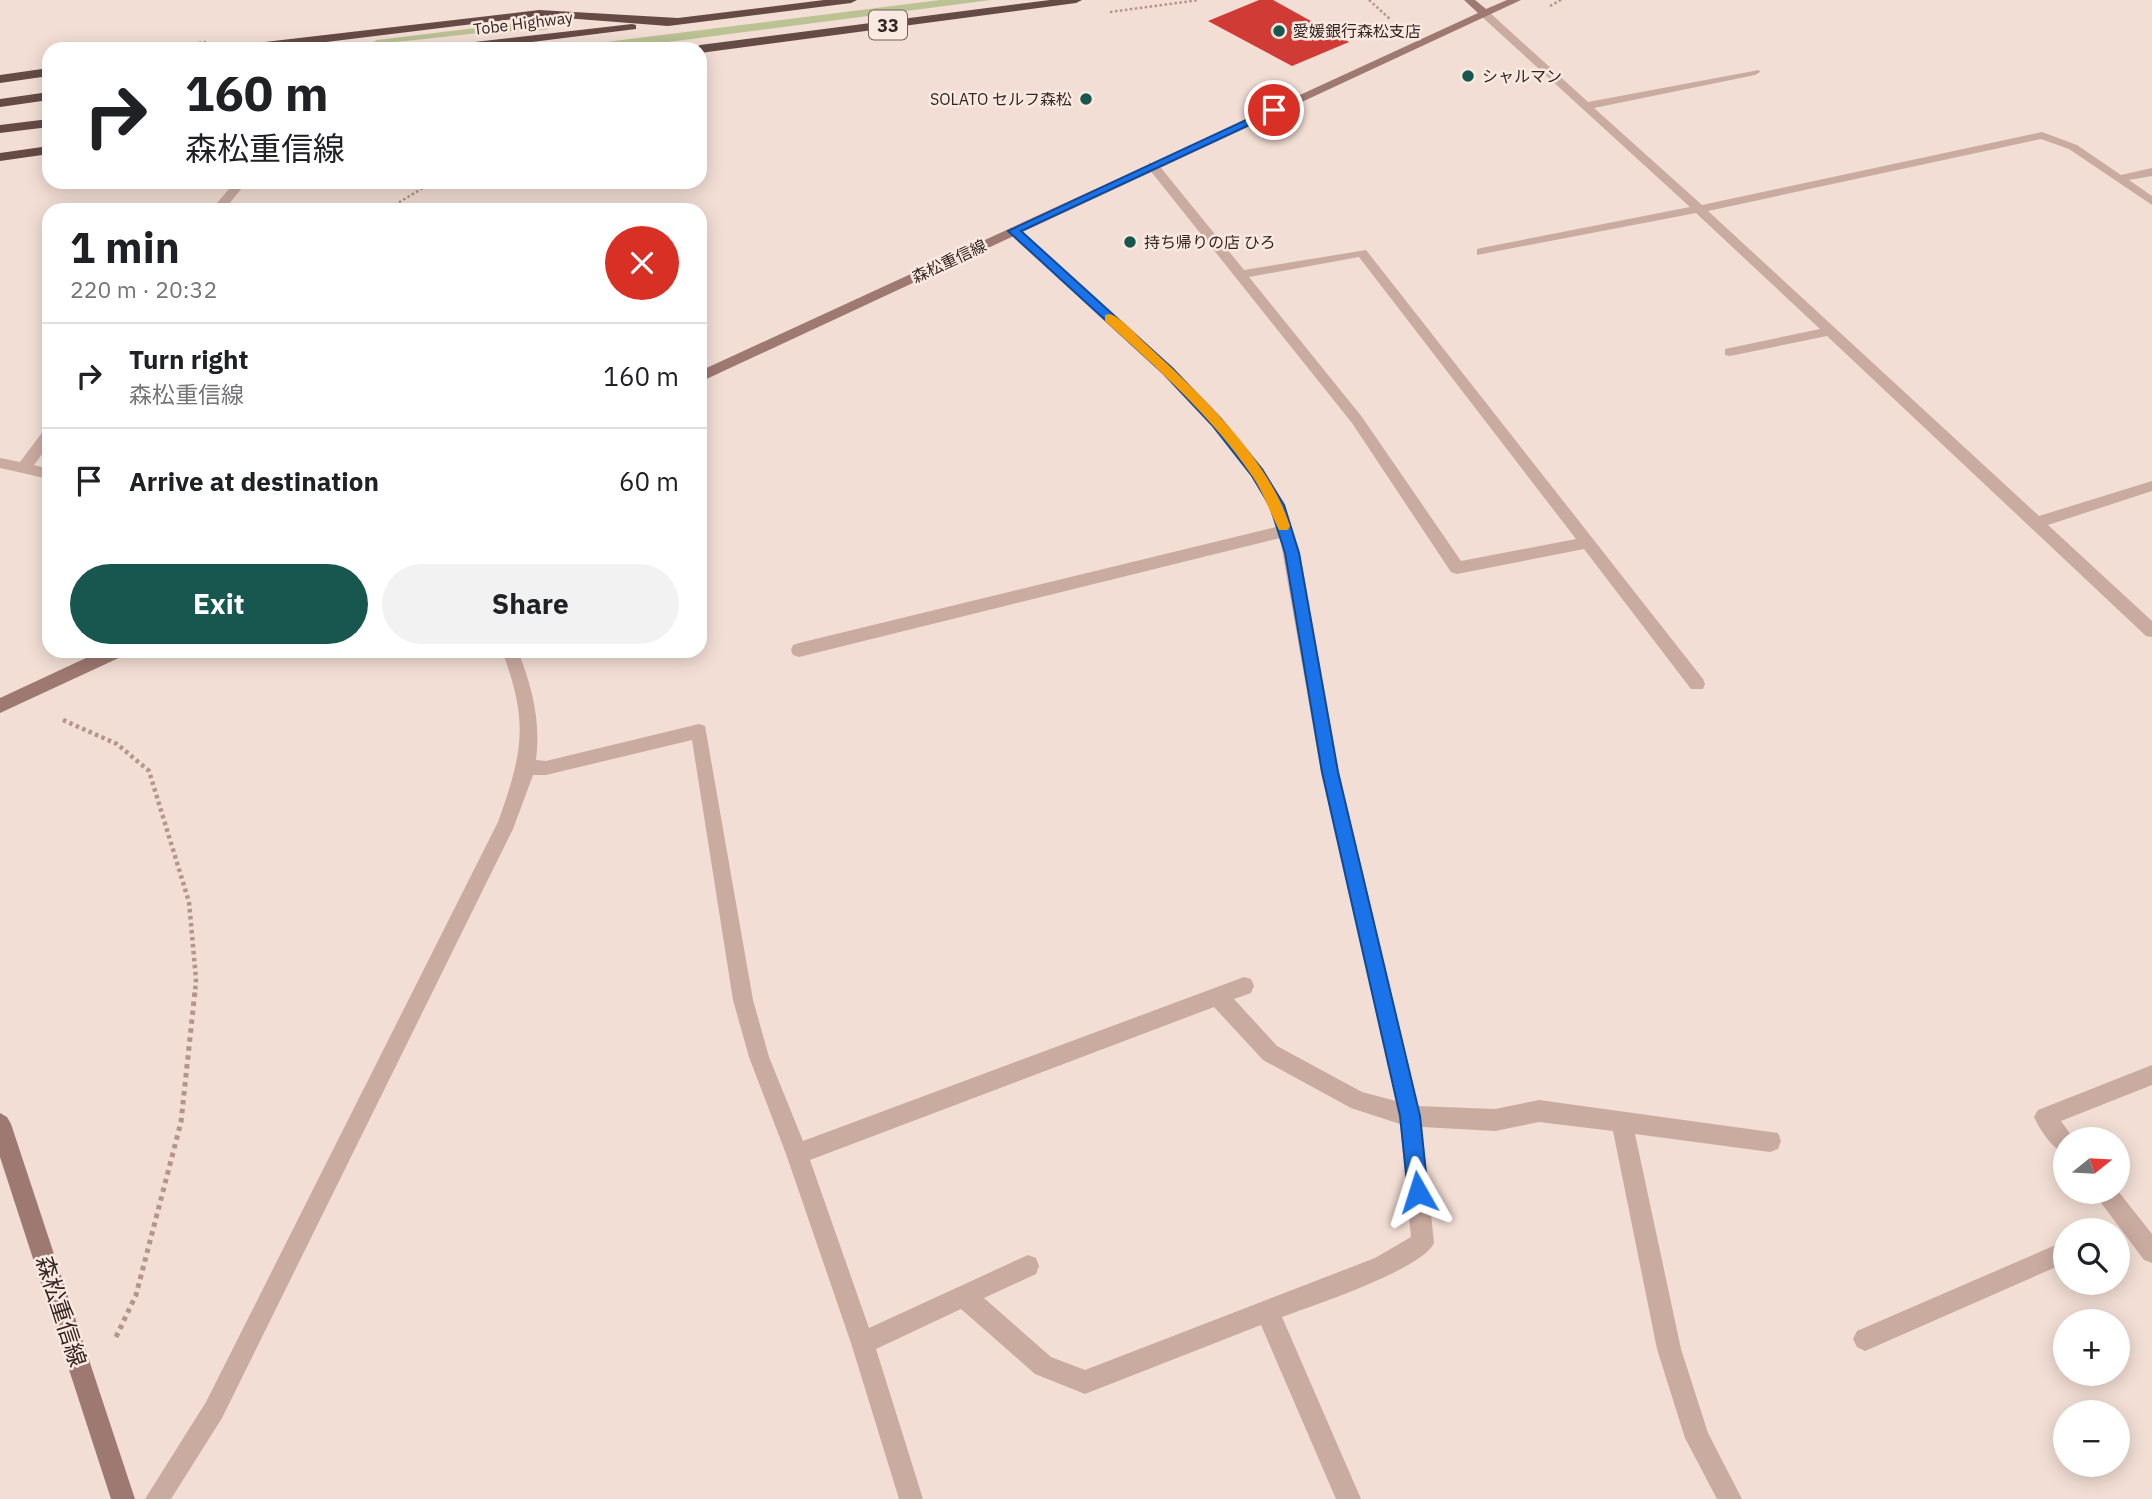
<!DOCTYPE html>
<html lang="en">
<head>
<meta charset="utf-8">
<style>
	body { margin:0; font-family:"IBM Plex Sans","Noto Sans JP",sans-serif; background:#f2f2f2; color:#202124; height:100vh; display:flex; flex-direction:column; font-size:26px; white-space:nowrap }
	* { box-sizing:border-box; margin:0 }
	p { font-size:23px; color:#757577 }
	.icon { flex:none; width:38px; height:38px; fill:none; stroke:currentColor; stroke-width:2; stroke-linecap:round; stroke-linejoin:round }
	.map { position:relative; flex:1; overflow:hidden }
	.sheet { position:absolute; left:42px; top:203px; width:665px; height:455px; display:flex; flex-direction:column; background:#fff; border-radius:21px; box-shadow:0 4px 18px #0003 }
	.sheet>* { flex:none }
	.banner { position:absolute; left:42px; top:42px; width:665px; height:147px; border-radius:21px; box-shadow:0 4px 18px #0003; background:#fff; color:#202124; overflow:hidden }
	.needle { width:46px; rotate:72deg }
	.fabs { position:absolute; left:2053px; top:1127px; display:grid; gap:14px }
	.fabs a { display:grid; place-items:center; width:77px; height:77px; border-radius:50%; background:#fff; box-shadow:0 4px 18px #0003; font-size:35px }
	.pin { position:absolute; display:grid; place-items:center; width:60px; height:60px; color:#fff; margin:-30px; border:4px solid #fff; border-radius:50%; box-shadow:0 2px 7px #0007 }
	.me { position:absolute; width:77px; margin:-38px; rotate:354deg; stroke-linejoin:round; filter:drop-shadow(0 0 5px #0008) }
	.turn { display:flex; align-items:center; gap:24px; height:147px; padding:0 28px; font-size:32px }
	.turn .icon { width:91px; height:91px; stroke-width:2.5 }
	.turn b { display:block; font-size:49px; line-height:60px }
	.round { display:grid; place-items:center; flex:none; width:74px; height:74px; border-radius:37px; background:#f2f2f2 }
	.overview { display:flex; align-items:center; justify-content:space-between; height:119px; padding:0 28px }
	h1 { font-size:42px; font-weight:700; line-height:52px }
	.cta { display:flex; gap:14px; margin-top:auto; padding:14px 28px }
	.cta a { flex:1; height:80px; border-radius:42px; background:#17574f; color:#fff; font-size:28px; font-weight:700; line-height:80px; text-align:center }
	.cta a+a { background:#f2f2f2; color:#202124 }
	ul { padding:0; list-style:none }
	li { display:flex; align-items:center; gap:21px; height:105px; padding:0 28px; border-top:2px solid #e0e0e0 }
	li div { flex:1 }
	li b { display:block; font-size:26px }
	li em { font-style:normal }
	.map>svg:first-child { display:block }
	.green { fill:#bbc294 }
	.building { fill:#d03c35 }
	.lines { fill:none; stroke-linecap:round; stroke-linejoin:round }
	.path-far2 { stroke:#b6948a; stroke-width:2.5; stroke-dasharray:2.5 2.5; stroke-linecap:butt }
	.path-far1 { stroke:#b6948a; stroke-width:4.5; stroke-dasharray:3.5 3.5; stroke-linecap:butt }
	.path { stroke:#b6948a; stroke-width:5; stroke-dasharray:4.5 4.5; stroke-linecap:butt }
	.minor { fill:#caaba0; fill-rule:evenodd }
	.secondary { fill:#9e7971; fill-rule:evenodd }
	.trunk { fill:#664a46; fill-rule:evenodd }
	.route { fill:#1a73e8; stroke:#114b97; stroke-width:2 }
	.slow { fill:#f59e0b }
	.poi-dot { fill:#17574f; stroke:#fae9e0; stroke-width:2.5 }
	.labels { text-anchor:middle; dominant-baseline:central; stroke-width:5; stroke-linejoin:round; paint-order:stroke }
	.far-street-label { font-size:16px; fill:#342624; stroke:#fae9e0 }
	.far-poi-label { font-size:16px; fill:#342624; stroke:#fae9e0; text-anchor:start }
	.shield { fill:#fae9e0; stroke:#6f605c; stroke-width:2 }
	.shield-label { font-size:18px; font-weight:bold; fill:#342624 }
	.near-street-label { font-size:23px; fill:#342624; stroke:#fae9e0 }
</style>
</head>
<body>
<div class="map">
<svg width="2152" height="1499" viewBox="0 0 2152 1499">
	<rect width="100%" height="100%" fill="#f2ded4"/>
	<g class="green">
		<path d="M940,0H991L614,49H602L599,45L606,42Z"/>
		<path d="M524,22L553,24L552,27L545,30L489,32L368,45L377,40Z"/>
	</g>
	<path class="building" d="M1259,0H1273L1349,42L1292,66L1208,21Z"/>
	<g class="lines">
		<g class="path-far2">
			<path d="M1369,0L1390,19"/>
			<path d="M1550,6L1561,0"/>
			<path d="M1110,12L1199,0"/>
			<path d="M144,49L206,42"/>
			<path d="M386,210L433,182"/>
		</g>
		<path class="path-far1" d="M63,720L117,744L149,771L189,902L196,979L195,993"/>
		<path class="path" d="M116,1337L136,1295L181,1122L195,991"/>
		<g class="minor">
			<path d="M1481,12H1489L1588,102L1759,70L1760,72L1755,75L1594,108L1702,205L2042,132L2077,145L2121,175L2152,168V176L2129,180L2152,196V205L2069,149L2041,139L1708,211L2039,516L2152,481V491L2048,525L2152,621V637L2146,636L1827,336L1730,356L1725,355V349L1820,329L1696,213L1477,255V249L1481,248L1690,207L1481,16Z"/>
			<path d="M1149,163H1157L1244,270L1366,250L1703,679L1705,684L1703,689H1691L1584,549L1457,574L1451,572L1352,423L1149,169ZM1359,257L1576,539L1461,561L1362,417L1249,277Z"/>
			<path d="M235,182H247L224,210H211Z"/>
			<path d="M1014,227L1172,367L1222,419L1262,469L1285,505L1300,553L1339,772L1418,1106L1495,1109L1539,1100L1778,1133L1781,1141L1778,1149L1770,1152L1635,1134L1681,1349L1708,1433L1742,1499H1717L1685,1438L1657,1349L1613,1131L1539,1122L1495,1131L1422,1127L1434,1243C1423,1269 1312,1306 1282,1317L1361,1499H1336L1261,1325L1085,1394L1035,1374L961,1309L876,1349L923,1499H899L851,1343L786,1154L749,1057L733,1000L692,740L546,775H533L513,829L222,1418L171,1499H145L206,1402L498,822C523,752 529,722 502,651H518C532,686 541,722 536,760L546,761L699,724L705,726L753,1000L769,1057L803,1141L1244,977L1251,979L1254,986L1251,993L1234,999L1277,1046L1362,1092L1396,1101L1321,772L1280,538L799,657L793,655L791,650L793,645L799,643L1276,527C1254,454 1172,382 1116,331C1081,299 1045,266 1010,234V228ZM1214,1007L1263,1060L1351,1108L1400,1124L1411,1237L1375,1258L1085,1370L1051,1357L984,1298L1036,1274L1039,1266L1036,1258L1028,1255L869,1328L810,1160Z"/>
			<path d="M49,429V445L34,465L49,469V479L0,468V458L20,462L44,430Z"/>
			<path d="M2152,1065V1085L2061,1121L2074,1139H2065V1154C2052,1148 2040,1130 2034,1117L2038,1110Z"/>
			<path d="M2118,1191L2152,1234V1263L2144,1260L2093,1192Z"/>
			<path d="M2065,1241V1263L1865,1351L1857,1347L1853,1339L1857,1331Z"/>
		</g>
		<g class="secondary">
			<path d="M1464,0H1475L1486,9L1507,0H1521L700,382V371L1478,13Z"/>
			<path d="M101,651H125L123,656L0,713V698Z"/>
			<path d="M0,1113L7,1117L11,1124L135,1499H111L0,1157Z"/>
		</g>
		<g class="trunk">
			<path d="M824,0H857L851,3L668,26L539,16L269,49H234L240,45L539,10L678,18Z"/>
			<path d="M1050,0H1082L1076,3L700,53V49H694L700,45Z"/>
			<path d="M632,24L636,25V29L477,49H442L448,45Z"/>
			<path d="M49,68V76L0,83V75Z"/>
			<path d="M49,92V100L0,107V99Z"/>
			<path d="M49,119V127L0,133V125Z"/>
			<path d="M49,146V154L0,161V153Z"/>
		</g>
	</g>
	<path class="route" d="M1274,107L1279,110L1277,112L1021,231L1172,368L1221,419L1262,469L1284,505L1299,553L1338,772L1420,1116L1428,1192L1425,1199L1418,1202L1411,1199L1408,1192L1400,1116L1322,772L1285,553L1270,506L1252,476L1212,425L1163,373L1008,231Z"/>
	<path class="slow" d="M1110,314C1123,319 1136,335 1147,345C1200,394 1267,456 1290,526L1288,530H1279C1270,512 1264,494 1253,477C1213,417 1158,369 1105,321V315Z"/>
	<g class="poi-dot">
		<circle cx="1279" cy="31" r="7"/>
		<circle cx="1468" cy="76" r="7"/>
		<circle cx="1086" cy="99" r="7"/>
		<circle cx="1130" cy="242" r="7"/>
	</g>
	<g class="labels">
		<g class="far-street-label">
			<text transform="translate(523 23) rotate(-7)">Tobe Highway</text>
			<text transform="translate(949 261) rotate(-25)">森松重信線</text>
		</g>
		<g class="far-poi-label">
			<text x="1293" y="31">愛媛銀行森松支店</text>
			<text x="1482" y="76">シャルマン</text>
			<text x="1072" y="99" text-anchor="end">SOLATO セルフ森松</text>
			<text x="1144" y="242">持ち帰りの店 ひろ</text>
		</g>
		<rect class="shield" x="869" y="10.5" width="38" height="29" rx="5"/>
		<g class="shield-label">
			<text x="888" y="25">33</text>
		</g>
		<g class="near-street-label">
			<text transform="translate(62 1311) rotate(72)">森松重信線</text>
		</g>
	</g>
</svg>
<div class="fabs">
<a><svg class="needle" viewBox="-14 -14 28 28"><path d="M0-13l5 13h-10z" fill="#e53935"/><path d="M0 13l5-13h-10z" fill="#757577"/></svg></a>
<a><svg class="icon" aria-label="search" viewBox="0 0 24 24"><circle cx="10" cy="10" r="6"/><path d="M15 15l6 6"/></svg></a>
<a>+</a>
<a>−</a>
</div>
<div class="pin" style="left:1274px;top:110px;background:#d93025"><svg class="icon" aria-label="arrive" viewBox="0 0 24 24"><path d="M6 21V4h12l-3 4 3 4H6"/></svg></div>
<svg class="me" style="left:1418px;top:1192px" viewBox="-20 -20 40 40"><path d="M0-17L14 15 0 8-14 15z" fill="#1a73e8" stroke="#fff" stroke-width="4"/></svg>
<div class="banner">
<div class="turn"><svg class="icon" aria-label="right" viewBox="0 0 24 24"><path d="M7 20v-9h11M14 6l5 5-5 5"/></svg><div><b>160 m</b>森松重信線</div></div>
</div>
<section class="sheet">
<div class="overview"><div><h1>1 min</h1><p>220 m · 20:32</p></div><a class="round" style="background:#d93025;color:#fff"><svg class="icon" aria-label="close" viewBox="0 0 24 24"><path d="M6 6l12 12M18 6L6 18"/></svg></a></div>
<ul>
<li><svg class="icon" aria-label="right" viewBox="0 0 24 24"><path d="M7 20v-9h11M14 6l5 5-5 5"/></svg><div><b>Turn right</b><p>森松重信線</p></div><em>160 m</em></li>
<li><svg class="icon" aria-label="arrive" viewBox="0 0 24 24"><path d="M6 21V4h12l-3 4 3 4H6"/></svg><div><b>Arrive at destination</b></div><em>60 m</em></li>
</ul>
<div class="cta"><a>Exit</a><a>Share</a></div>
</section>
</div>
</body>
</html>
